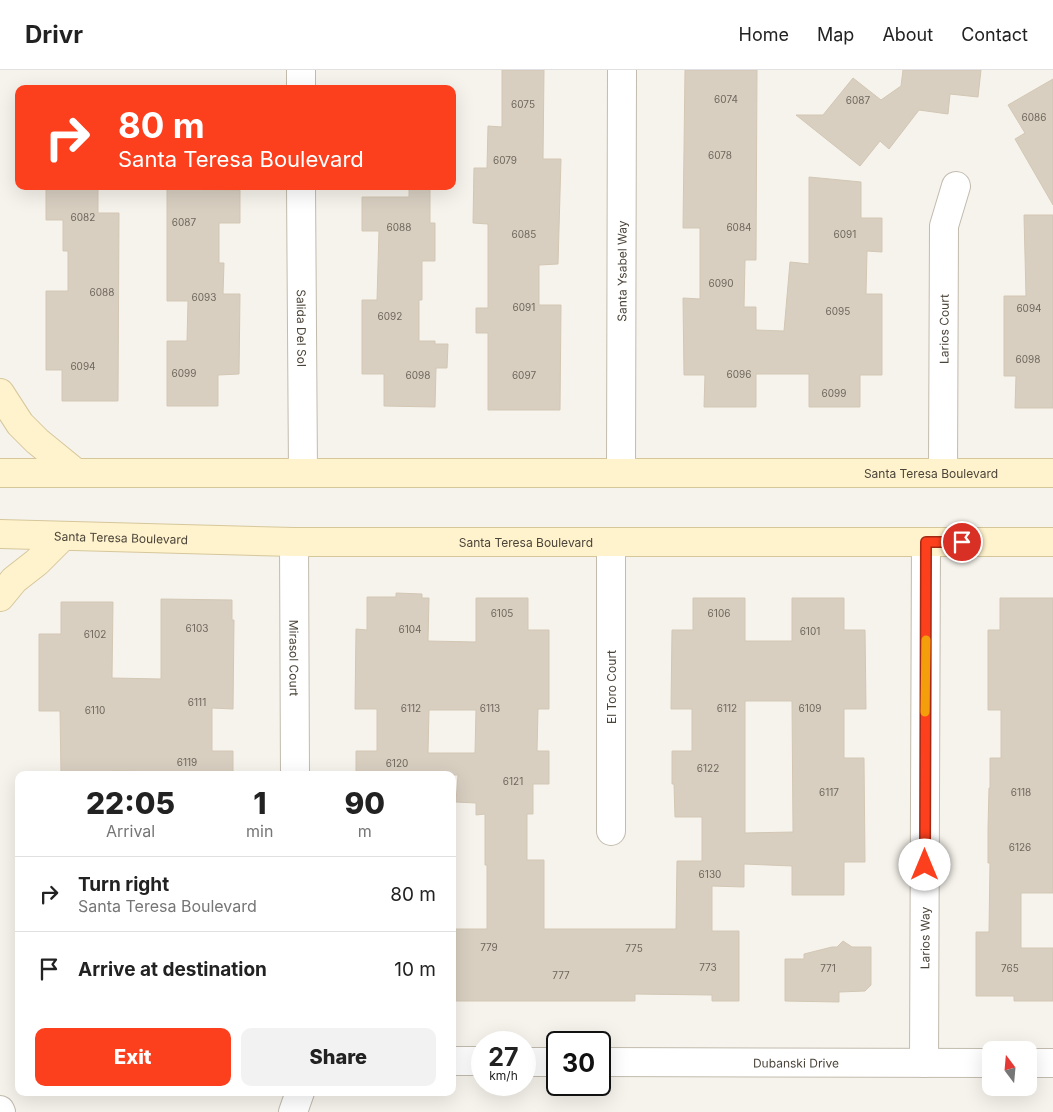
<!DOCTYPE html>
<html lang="en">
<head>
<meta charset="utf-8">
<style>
	body { margin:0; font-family:Inter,sans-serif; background:#f2f2f2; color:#222; height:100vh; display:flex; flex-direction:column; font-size:19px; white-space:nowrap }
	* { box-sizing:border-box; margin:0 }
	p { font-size:16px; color:#767676 }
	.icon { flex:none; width:28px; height:28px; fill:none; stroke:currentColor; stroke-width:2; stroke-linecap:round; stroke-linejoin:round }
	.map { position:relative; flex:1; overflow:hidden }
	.details { position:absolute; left:15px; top:701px; width:441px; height:325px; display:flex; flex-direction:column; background:#fff; border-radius:10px; box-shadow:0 5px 20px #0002 }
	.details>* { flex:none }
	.top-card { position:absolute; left:15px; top:15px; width:441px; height:105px; border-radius:10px; box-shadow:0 5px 20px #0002; background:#fc3f1d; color:#fff; overflow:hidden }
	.needle { width:32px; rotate:344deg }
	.fabs { position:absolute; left:982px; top:971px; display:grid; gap:10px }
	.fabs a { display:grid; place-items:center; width:55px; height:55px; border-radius:10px; background:#fff; box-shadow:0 5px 20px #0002; font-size:25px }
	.speed { position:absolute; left:471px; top:961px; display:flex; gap:10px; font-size:25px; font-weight:700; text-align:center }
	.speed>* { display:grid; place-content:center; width:65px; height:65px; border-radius:50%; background:#fff; box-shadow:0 5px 20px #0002; line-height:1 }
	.speed small { font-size:12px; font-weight:400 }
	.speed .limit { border:2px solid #111; border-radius:8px; background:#fff; color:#111 }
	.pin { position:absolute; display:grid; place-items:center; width:42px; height:42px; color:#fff; margin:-21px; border:2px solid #fff; border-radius:50%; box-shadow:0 1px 5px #0007 }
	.me { position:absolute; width:55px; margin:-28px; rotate:0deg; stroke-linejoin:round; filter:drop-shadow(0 0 4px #0008) }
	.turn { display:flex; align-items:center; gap:18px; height:105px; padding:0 20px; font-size:22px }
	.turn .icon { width:65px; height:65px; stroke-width:2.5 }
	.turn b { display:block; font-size:35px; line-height:42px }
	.eta { display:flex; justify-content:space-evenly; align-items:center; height:85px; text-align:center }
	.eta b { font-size:30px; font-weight:800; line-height:35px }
	.button { display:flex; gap:10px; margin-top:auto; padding:10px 20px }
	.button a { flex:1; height:58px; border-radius:10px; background:#fc3f1d; color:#fff; font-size:20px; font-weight:800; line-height:58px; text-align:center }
	.button a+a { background:#f2f2f2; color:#222 }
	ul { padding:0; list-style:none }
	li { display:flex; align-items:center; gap:15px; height:75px; padding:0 20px; border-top:1px solid #e0e0e0 }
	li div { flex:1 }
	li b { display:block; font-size:19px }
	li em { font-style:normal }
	header { display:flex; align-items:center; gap:30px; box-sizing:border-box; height:70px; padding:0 25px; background:#fff; border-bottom:1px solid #e0e0e0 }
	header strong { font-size:24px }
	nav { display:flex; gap:28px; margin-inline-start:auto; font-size:18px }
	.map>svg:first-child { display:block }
	.building { fill:#d8cfc1; stroke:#d3c7b4; fill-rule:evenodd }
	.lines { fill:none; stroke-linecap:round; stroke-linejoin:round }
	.minor-casing { stroke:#c2bbae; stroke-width:30 }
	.secondary-casing { stroke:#d6c79b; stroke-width:30 }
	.minor { stroke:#fff; stroke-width:28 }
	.secondary { stroke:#fff3cd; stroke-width:28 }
	.route-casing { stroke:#a42913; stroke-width:12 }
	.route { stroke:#fc3f1d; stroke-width:9 }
	.slow { stroke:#f59e0b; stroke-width:9 }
	.labels { text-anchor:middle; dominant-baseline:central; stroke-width:4; stroke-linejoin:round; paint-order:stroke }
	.number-label { font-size:10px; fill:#6e675b }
	.street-label { font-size:12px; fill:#4b4439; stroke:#fff }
</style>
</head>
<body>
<header>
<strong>Drivr</strong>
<nav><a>Home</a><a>Map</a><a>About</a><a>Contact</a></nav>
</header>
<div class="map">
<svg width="1053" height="1042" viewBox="0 0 1053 1042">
	<rect width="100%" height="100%" fill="#f6f3ec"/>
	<g class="building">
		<path d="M502,0H544L543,89H561L558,194L539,195V235H561L560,340H488V263H476V238H488V154L473,153L474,98H487L488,56L502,57Z"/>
		<path d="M685,0H757L756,190H745L744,237H756V260L784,261L790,192L809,194V107L861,112V148H882V182L867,181L866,224H882V305H860V337H809V304H756V337H704L705,305H684L683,228L700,229V158H683Z"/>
		<path d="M903,0H981L978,27L950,24L948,44L919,40L889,79L880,71L860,96L796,45H823L853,8L881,30L901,16Z"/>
		<path d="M1053,9V135L1015,69L1025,63L1008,35Z"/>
		<path d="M409,116H430V153H435V191H422V230H419V271H435V274H448L447,298H436L435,337L384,336V304H362V230H377L379,161H362V127H409Z"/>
		<path d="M46,117H98V143H119L118,331H62V300H46V221H68V181H63V150H46Z"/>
		<path d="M167,119L240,120V153H219V193H224L223,224H240L239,304L218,305V336H167V271H187L188,231H167Z"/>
		<path d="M1024,145H1053V338H1015L1016,306H1004V226H1026Z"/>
		<path d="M396,523L422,524V528H429L428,571L476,572V528H528V560H549V639H538L537,681H549V714H533V744H527V790H544V859H676L677,791H702V747H675L674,714H672V681H692V639H671L672,560H693V528H745V571H792V528H844V560H865L866,639H844V688H864L865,792H844V825H792V796L744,794V817L712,816V861H739V931H712V925L635,924V931H456V859H487V795H485V744L476,745V733L456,732L458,705H356V681H377V639H355L356,559L367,560V527H396ZM745,631H792L793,762L745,763ZM429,640H476L475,683H428Z"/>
		<path d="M1000,528H1053V823H1021V878H1053V931H1014V926H976V862H989L990,793H988V759L989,718H990V688H1001V640H988V560H1000Z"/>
		<path d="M161,529L232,530V550H234L233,639L212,638V681H233V705H160V702L112,701V705H61L60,641H39V564H61V532H113L112,608L161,609Z"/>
		<path d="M843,871L852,877H871V915L865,921L839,922V932L785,931V889H804V884L832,877H837Z"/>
	</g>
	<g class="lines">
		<g class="minor-casing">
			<g id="minor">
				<path d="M301,0V19"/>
				<path id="s1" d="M301,116L303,402"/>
				<path id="s2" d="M621,402L622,0"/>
				<path id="s3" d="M943,403L944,156L956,116"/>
				<path id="s4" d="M294,472L295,705"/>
				<path d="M611,761V473"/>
				<path d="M452,991H482"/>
				<path d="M525,992H558"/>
				<path id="s5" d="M600,992L991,993"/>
				<path id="s6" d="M924,993L926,472"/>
				<path d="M1029,993H1053"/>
				<path d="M0,1040L1,1042"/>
				<path d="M293,1042L300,1022"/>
			</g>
		</g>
		<g class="secondary-casing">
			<g id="secondary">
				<path d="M0,323L20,354L37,371L75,402"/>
				<path id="s7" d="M0,403H1053"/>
				<path id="s8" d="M0,464L294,472H1053"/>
				<path d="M0,527L14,510L37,492L63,466"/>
			</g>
		</g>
		<use href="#minor" class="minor"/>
		<use href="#secondary" class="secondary"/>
	</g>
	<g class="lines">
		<g class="route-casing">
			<path id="route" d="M925,795L926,472H962"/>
		</g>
		<use href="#route" class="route"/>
		<path class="slow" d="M925,642L926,570"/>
	</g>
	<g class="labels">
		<g class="number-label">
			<text x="726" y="29">6074</text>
			<text x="858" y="30">6087</text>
			<text x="523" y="34">6075</text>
			<text x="1034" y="47">6086</text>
			<text x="720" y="85">6078</text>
			<text x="505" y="90">6079</text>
			<text x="83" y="147">6082</text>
			<text x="184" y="152">6087</text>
			<text x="399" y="157">6088</text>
			<text x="739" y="157">6084</text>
			<text x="524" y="164">6085</text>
			<text x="845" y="164">6091</text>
			<text x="721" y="213">6090</text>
			<text x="102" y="222">6088</text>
			<text x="204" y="227">6093</text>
			<text x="524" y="237">6091</text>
			<text x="1029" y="238">6094</text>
			<text x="838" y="241">6095</text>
			<text x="390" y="246">6092</text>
			<text x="1028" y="289">6098</text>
			<text x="83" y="296">6094</text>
			<text x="184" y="303">6099</text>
			<text x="739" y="304">6096</text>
			<text x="418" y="305">6098</text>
			<text x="524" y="305">6097</text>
			<text x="834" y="323">6099</text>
			<text x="502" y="543">6105</text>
			<text x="719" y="543">6106</text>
			<text x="197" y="558">6103</text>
			<text x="410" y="559">6104</text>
			<text x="810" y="561">6101</text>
			<text x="95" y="564">6102</text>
			<text x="197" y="632">6111</text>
			<text x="411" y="638">6112</text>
			<text x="490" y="638">6113</text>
			<text x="727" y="638">6112</text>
			<text x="810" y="638">6109</text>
			<text x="95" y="640">6110</text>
			<text x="187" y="692">6119</text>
			<text x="397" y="693">6120</text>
			<text x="708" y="698">6122</text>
			<text x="513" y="711">6121</text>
			<text x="829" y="722">6117</text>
			<text x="1021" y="722">6118</text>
			<text x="1020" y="777">6126</text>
			<text x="710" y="804">6130</text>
			<text x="489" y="877">779</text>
			<text x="634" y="878">775</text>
			<text x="708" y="897">773</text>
			<text x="828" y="898">771</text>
			<text x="1010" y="898">765</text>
			<text x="561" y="905">777</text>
		</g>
		<g class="street-label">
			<text stroke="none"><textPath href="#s2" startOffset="201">Santa Ysabel Way</textPath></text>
			<text stroke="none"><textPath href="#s1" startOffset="142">Salida Del Sol</textPath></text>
			<text stroke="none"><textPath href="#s3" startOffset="144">Larios Court</textPath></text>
			<text stroke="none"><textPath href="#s7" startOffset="931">Santa Teresa Boulevard</textPath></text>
			<text stroke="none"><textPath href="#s8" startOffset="121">Santa Teresa Boulevard</textPath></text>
			<text stroke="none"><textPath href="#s8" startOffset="526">Santa Teresa Boulevard</textPath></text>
			<text stroke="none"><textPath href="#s4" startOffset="116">Mirasol Court</textPath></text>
			<text transform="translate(611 617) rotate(-90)">El Toro Court</text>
			<text stroke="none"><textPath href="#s6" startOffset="125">Larios Way</textPath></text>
			<text stroke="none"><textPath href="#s5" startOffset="196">Dubanski Drive</textPath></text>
		</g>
	</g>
</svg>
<div class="fabs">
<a><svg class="needle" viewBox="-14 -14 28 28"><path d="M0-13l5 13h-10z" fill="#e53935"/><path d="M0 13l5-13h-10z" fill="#767676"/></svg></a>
</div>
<div class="speed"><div>27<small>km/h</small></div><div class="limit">30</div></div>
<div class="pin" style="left:962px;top:472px;background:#d93025"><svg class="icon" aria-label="arrive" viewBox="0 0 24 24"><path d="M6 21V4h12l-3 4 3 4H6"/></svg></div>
<svg class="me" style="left:925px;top:795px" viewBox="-20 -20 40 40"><circle r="19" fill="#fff"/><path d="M0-13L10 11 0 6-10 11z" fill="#fc3f1d"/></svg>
<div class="top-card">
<div class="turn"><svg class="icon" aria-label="right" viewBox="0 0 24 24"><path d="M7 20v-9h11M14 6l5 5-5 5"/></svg><div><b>80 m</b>Santa Teresa Boulevard</div></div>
</div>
<section class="details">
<div class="eta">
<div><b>22:05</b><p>Arrival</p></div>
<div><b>1</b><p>min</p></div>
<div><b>90</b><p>m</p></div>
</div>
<ul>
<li><svg class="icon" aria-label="right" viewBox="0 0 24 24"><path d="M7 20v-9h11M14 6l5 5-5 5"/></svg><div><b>Turn right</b><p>Santa Teresa Boulevard</p></div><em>80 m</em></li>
<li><svg class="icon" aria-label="arrive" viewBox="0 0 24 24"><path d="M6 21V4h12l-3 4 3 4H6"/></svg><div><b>Arrive at destination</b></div><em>10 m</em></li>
</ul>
<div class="button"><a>Exit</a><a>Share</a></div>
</section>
</div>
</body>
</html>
